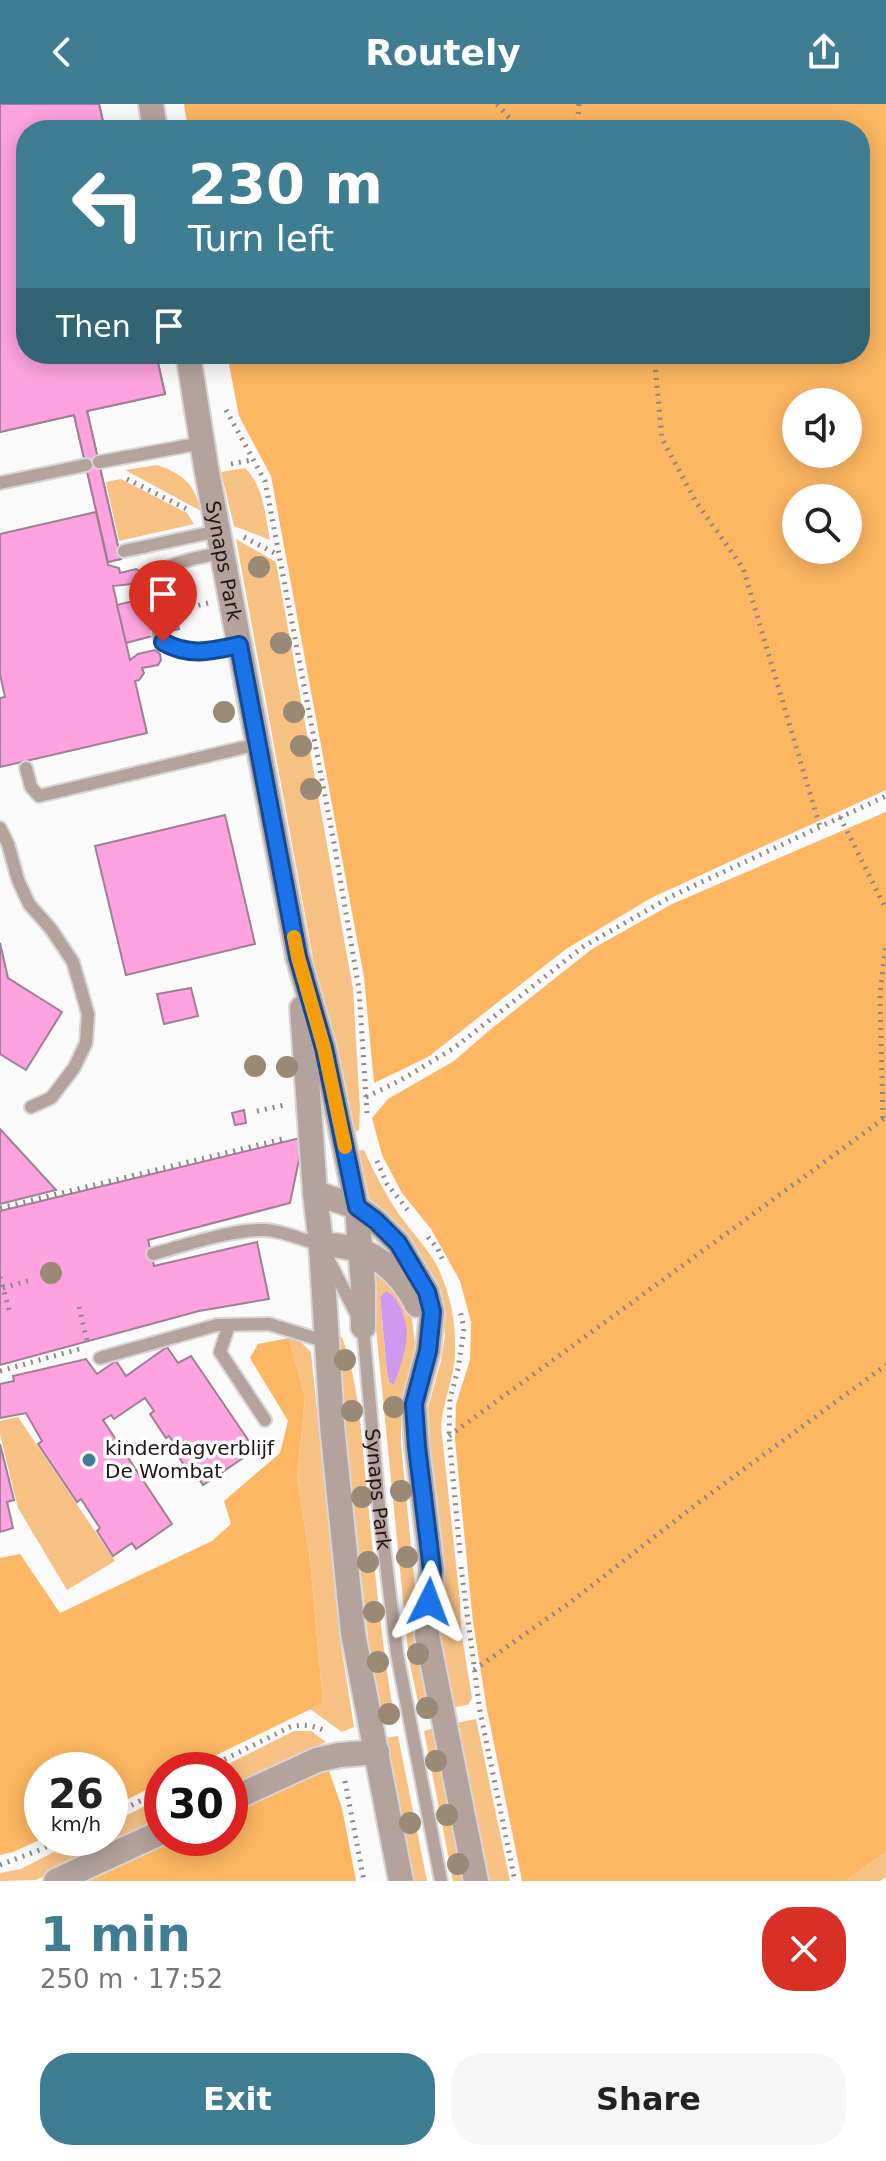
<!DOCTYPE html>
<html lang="en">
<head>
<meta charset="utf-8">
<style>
	body { margin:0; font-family:"DejaVu Sans",sans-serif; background:#f6f6f6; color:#222; height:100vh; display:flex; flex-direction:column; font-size:30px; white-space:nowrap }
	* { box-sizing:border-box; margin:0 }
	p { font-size:26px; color:#767676 }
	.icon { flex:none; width:44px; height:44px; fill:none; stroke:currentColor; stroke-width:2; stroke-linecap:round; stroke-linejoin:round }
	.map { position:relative; height:1777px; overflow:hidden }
	.sheet { display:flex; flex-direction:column; background:#fff; flex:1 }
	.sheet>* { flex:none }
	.banner { position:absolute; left:16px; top:16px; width:854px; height:244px; border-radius:32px; box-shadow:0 4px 20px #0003; background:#3f7d92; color:#fff; overflow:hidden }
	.fabs { position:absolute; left:782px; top:284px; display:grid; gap:16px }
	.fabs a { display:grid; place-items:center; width:80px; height:80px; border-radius:50%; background:#fff; box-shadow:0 4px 20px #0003; font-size:40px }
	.speed { position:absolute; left:24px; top:1648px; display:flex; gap:16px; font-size:40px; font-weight:700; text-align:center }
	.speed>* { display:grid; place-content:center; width:104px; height:104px; border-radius:50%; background:#fff; box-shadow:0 4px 20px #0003; line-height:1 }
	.speed small { font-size:20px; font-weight:400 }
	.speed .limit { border:12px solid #d22; background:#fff; color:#111 }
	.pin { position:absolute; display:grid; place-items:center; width:68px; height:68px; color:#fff; margin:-82px -34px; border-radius:50% 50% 50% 0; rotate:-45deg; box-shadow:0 0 8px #0007 }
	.pin .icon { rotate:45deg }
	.me { position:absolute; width:88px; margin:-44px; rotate:3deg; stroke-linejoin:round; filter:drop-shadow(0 0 6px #0008) }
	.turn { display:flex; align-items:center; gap:28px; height:168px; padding:0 40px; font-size:36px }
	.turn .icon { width:104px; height:104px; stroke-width:2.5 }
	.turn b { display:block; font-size:56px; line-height:68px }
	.then { display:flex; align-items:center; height:76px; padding:0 40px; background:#0003; gap:16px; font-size:30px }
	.round { display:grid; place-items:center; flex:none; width:84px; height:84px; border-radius:32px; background:#f6f6f6 }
	.overview { display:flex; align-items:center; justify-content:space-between; height:136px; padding:0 40px }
	h1 { font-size:48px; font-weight:700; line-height:60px; color:#3f7d92 }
	.button { display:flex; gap:16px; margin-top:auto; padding:16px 40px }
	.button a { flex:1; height:92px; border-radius:32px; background:#3f7d92; color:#fff; font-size:32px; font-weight:700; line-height:92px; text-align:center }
	.button a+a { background:#f6f6f6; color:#222 }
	header { display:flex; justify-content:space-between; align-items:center; height:104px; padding:0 40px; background:#3f7d92; color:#fff; font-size:36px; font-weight:700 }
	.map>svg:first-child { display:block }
	.green { fill:#f7c183; fill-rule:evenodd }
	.forest { fill:#fdb762; fill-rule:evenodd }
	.water { fill:#cd9aef }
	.building { fill:#fea3df; stroke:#9f7f93; stroke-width:2 }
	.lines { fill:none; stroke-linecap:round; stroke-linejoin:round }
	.lane-casing { stroke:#d8d5d6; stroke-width:16 }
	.street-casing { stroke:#d8d5d6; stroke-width:28 }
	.path { stroke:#8f8889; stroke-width:5; stroke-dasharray:2 6; stroke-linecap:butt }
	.lane { stroke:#b4a39d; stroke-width:12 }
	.street { stroke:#b4a39d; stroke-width:24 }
	.tree { fill:#998975 }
	.route-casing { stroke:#114b97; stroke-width:20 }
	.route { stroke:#1a73e8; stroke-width:14 }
	.slow { stroke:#f59e0b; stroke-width:14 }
	.poi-dot { fill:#3f7d92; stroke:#fff; stroke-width:3 }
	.labels { text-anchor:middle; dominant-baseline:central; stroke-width:7; stroke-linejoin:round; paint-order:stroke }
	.street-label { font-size:20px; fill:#231517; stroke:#fff }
	.poi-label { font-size:20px; fill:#231517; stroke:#fff; text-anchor:start }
</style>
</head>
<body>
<header><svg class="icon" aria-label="back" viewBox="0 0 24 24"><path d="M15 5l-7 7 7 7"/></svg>Routely<svg class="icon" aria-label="share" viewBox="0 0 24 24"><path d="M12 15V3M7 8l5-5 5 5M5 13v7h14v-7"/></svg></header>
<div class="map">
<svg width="886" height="1777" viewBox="0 0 886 1777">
	<rect width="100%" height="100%" fill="#fafafa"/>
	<g class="green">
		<path d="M157,361C183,370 194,379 201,407L125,366Z"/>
		<path d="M245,364C264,383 265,411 270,436L234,422L221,368Z"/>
		<path d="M121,375L187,409L194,420L119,437L106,378Z"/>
		<path d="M236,435L276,458L353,885L360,1005L359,1026L350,1031L321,898Z"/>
		<path d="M364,1046C376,1072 389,1098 407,1121C418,1135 431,1149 439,1166C451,1192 456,1220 455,1249C455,1270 443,1298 441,1322L460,1497L461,1527L472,1594L468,1601L448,1604L436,1535L427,1327L428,1304L441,1257L445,1231L440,1197L369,1096L362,1085L354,1047Z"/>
		<path d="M370,1165L382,1170L405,1199L412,1215L415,1240L413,1259L401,1299V1340L421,1546L433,1609L421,1611L409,1556ZM386,1188L405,1246L394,1280L389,1278L387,1267L380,1193Z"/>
		<path d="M342,1233C359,1279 361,1329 366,1378C374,1458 381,1538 395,1617L381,1620L373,1581L336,1234Z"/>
		<path d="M289,1234L300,1237L311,1248L341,1541L354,1623L342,1628L310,1605L323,1599L310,1455L297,1374L305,1293Z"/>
		<path d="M18,1313L115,1457L67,1486L18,1404L0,1330V1317Z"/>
		<path d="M476,1615L510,1777H484L451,1620Z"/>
		<path d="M438,1623L468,1777H453L424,1627Z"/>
		<path d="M294,1627H311L326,1638L230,1685V1666H216Z"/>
		<path d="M398,1632L427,1777H414L385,1634Z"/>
		<path d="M162,1693V1717L36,1776L0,1777V1769L21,1765L81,1734H110V1720Z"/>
		<path d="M886,1748V1773L880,1777H845Z"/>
	</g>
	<g class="forest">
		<path d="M184,0H886V686L651,794L566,845L428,953L374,979L364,873L271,372L239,312L227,250H860V26H188ZM796,298H848V350H796ZM848,394V446H796V394Z"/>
		<path d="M886,708V1748L845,1777H522L487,1606L473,1518L455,1336L456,1300L470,1256L471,1218L460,1177L431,1125L402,1089L382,1051L372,1014L388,995L454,957L491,925L592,845L672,800Z"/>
		<path d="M289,1234L305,1293L297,1374L310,1455L323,1599L186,1666H162V1678L110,1704V1666H42V1734H44L13,1748L0,1751V1454L20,1450L60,1509L212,1437L231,1420L224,1397L280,1349L288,1317L250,1254L258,1240Z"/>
		<path d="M328,1664L342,1704L356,1777H82L176,1734H230V1709Z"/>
	</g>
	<path class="water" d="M386,1187C393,1191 395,1194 399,1201C414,1230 404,1251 394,1281L389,1278L387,1267L380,1193Z"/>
	<g class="building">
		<path d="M0,0H99L105,26H26V250H156L165,290L87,307L121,455L108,458L74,311L0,328Z"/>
		<path d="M0,0H99L105,26H26V250H156L165,290L87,307L121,455L108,458L74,311L0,328Z"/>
		<path d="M96,408L108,461L119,464L120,469L136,465L141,468L143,474L140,479L113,482L130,556L138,550L155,546L160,550L161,556L158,561L142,564L144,569L139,576L135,577L147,629L0,663V594L5,593L0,570V430Z"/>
		<path d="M170,488L179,525L126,539L117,501Z"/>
		<path d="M225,711L255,840L126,871L95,742Z"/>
		<path d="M0,839L8,874L62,908L26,966L0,950Z"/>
		<path d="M191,884L198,912L164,920L157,890Z"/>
		<path d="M244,1006L246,1019L235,1021L232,1009Z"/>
		<path d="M0,1025L56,1086L0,1100Z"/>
		<path d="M300,1034L301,1046L290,1099L148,1136L154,1162L257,1138L269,1195L199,1207L0,1261V1107Z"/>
		<path d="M167,1243L178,1259L191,1252L255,1346L203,1381L193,1366L189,1369L173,1344L176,1342L169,1332L166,1334L150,1310L154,1307L145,1294L114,1315L111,1311L103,1316L172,1420L136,1445L132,1439L113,1452L97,1427L100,1424L81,1395L77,1398L38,1340L42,1337L26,1309L0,1314V1280L14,1277L13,1272L86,1255L97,1270L116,1257L126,1272Z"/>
		<path d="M0,1340L14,1396L7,1398L13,1424L0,1428Z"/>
	</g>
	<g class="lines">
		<g class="lane-casing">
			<g id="lane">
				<path d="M99,358L202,339"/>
				<path d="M0,379L86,361"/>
				<path d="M124,447L218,427"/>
				<path d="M150,493C150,458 196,454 222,449"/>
				<path d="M158,530C176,558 212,547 239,541"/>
				<path d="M26,664L31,683L39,692L258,640"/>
				<path d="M0,724L8,740L18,776L29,800L51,825L73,858L88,910L86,939L74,964L51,994L31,1003"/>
				<path id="s1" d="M153,1150C186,1141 232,1125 265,1126C284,1127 303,1136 321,1141L363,1223L379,1402L397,1550L441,1777"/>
				<path d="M229,1221L220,1248L265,1316"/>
				<path d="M100,1254L217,1221L269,1220L327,1238"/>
			</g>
		</g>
		<g class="street-casing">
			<g id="street">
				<path d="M151,0L155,26"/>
				<path id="s2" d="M188,250L206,363L298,853L324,944L357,1103L363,1181V1223"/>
				<path d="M302,904L315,1089L321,1141L332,1321L353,1529L401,1777"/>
				<path d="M315,1089L357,1103L376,1117L398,1139L427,1188L432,1208L428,1247L414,1300L417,1343L432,1466L427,1531L476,1777"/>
				<path d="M321,1141C366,1140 397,1161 417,1201"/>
				<path d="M230,1696L317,1656L339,1651L377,1648"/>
				<path d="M56,1777L162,1728"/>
			</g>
		</g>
		<g class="path">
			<path d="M497,0L520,26"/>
			<path d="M577,26L579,0"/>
			<path d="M654,250L662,335L696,398L743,464L820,723"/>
			<path d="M226,306L265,377L334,739L359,885L367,1009"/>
			<path d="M231,360L251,356"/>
			<path d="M127,375L189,406"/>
			<path d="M244,433L278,451"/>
			<path d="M175,507L208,499"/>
			<path d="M840,713L886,805"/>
			<path d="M366,993L401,976L454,944L584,842L674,791L886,692"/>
			<path d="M257,1007L285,1001"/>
			<path d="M883,1014L880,891L886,839"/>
			<path d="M377,1057L387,1080L410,1109"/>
			<path d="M0,1104L287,1034"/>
			<path d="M428,1133L438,1145L444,1159"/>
			<path d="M0,1173L10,1209"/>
			<path d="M3,1184L31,1176"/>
			<path d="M79,1203L88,1241"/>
			<path d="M0,1267L83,1244"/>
			<path d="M449,1332L886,1013"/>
			<path d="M460,1449L449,1332L450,1295L458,1265L464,1225L460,1206"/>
			<path d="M461,1463L480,1607L515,1777"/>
			<path d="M474,1566L572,1497L698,1399L886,1261"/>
			<path d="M203,1666L290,1623C302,1620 312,1621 323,1626"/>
			<path d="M345,1677L364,1777"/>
			<path d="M110,1712L162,1686"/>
			<path d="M0,1761L42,1745L64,1734"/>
		</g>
		<use href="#lane" class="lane"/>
		<use href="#street" class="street"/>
	</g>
	<g class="tree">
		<circle cx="259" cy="463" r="11"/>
		<circle cx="281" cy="539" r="11"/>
		<circle cx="224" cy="608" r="11"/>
		<circle cx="294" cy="608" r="11"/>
		<circle cx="301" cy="642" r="11"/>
		<circle cx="311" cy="685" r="11"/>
		<circle cx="255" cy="962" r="11"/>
		<circle cx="287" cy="963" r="11"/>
		<circle cx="51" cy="1169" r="11"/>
		<circle cx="345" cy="1256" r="11"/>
		<circle cx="394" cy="1303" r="11"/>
		<circle cx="352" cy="1307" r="11"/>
		<circle cx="401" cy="1387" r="11"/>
		<circle cx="362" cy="1393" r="11"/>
		<circle cx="407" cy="1453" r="11"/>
		<circle cx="368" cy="1458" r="11"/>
		<circle cx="374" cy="1508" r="11"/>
		<circle cx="418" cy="1550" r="11"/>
		<circle cx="378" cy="1558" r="11"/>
		<circle cx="427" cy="1604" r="11"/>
		<circle cx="389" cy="1610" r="11"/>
		<circle cx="436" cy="1657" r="11"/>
		<circle cx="447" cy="1711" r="11"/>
		<circle cx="410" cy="1719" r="11"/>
		<circle cx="458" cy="1760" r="11"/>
	</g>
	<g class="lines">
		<g class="route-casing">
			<path id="route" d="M163,538C189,553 212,547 239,541L298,853L324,944L357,1103L376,1117L398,1139L427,1188L432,1208L428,1247L414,1300L417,1343L432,1466L429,1498"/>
		</g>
		<use href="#route" class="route"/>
		<path class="slow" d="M294,833L298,853L324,944L345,1043"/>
	</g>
	<circle class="poi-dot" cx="89" cy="1356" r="8"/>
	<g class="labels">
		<g class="street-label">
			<text stroke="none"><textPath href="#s2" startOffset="210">Synaps Park</textPath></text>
			<text stroke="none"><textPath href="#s1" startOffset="428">Synaps Park</textPath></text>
		</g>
		<g class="poi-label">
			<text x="105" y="1344">kinderdagverblijf<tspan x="105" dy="23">De Wombat</tspan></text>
		</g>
	</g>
</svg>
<div class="fabs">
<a><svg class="icon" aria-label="sound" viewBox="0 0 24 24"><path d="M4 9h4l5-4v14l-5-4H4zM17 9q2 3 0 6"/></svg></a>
<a><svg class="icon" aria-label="search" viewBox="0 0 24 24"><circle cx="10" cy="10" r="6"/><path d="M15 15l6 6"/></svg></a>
</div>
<div class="speed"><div>26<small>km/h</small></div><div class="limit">30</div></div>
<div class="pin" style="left:163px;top:538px;background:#d93025"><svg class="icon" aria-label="arrive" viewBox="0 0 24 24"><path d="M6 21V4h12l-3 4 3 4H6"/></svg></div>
<svg class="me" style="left:429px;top:1498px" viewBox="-20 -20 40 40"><path d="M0-17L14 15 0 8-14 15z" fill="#1a73e8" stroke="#fff" stroke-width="4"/></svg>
<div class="banner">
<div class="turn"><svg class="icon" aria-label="left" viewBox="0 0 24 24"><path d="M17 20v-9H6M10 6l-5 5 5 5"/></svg><div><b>230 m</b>Turn left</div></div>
<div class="then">Then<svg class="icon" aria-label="arrive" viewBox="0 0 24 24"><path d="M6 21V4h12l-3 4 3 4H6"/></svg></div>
</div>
</div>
<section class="sheet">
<div class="overview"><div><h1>1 min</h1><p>250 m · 17:52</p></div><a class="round" style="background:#d93025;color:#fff"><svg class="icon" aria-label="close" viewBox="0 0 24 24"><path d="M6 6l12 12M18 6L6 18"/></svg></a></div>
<div class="button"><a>Exit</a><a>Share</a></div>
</section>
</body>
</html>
